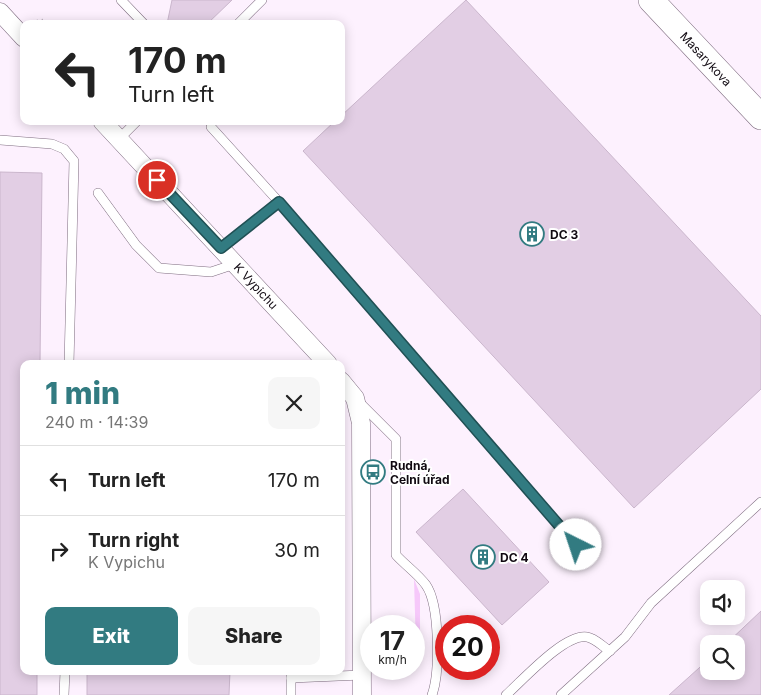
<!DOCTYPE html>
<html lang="en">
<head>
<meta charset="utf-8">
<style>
	body { margin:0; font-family:Inter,sans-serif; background:#f6f6f6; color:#222; height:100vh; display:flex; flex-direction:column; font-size:19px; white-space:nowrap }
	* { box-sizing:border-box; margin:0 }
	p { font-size:16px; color:#767676 }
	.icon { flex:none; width:28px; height:28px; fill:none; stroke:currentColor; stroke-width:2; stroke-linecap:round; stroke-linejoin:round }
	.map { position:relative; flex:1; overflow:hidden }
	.sheet { position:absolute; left:20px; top:360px; width:325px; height:315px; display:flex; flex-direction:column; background:#fff; border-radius:10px; box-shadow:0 2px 12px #0003 }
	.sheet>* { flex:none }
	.top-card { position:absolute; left:20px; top:20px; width:325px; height:105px; border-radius:10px; box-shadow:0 2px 12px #0003; background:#fff; color:#222; overflow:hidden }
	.buttons { position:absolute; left:700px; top:580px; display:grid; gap:10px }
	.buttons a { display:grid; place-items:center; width:45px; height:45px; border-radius:10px; background:#fff; box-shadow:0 2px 12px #0003; font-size:25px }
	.speed { position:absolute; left:360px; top:615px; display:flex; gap:10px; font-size:25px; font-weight:700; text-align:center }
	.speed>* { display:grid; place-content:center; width:65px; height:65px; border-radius:50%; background:#fff; box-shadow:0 2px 12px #0003; line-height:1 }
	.speed small { font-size:12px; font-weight:400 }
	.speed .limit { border:8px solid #d22; background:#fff; color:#111 }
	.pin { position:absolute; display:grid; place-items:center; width:42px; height:42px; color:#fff; margin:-21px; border:2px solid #fff; border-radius:50%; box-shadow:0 1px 5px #0007 }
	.me { position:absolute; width:55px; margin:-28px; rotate:319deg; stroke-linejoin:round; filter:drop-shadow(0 0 4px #0008) }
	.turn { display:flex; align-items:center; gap:18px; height:105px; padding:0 25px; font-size:22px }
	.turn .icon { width:65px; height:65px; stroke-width:2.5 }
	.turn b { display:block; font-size:35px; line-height:42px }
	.round { display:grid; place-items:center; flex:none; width:52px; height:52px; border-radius:10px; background:#f6f6f6 }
	.overview { display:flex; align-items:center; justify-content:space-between; height:85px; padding:0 25px }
	h1 { font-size:30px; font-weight:800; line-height:38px; color:#327b81 }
	.action { display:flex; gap:10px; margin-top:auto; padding:10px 25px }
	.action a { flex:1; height:58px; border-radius:10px; background:#327b81; color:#fff; font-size:20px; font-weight:800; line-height:58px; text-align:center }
	.action a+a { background:#f6f6f6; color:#222 }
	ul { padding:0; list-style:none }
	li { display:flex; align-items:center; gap:15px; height:70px; padding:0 25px; border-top:1px solid #e0e0e0 }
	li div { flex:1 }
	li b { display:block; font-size:19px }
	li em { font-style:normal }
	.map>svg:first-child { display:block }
	.green { fill:#f6c8fa }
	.building { fill:#e2cee4; stroke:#cab6cc }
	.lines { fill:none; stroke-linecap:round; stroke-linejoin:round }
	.lane-casing { stroke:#7f6d80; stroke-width:10 }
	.street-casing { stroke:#7f6d80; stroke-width:19 }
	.secondary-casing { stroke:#7f6d80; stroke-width:26 }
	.path { stroke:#afa4b0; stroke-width:3; stroke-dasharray:1 4; stroke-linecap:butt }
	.lane { stroke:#fff; stroke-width:9 }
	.street { stroke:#fff; stroke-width:18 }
	.secondary { stroke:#fff; stroke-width:25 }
	.route-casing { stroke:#205054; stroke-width:12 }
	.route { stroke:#327b81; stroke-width:9 }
	.labels { text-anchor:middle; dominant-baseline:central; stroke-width:4; stroke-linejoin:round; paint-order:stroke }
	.street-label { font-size:12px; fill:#100911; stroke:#fff }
	.poi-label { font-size:12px; font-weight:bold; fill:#100911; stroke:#fff; text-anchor:start }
</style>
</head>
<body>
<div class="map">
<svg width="761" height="695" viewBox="0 0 761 695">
	<rect width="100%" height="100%" fill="#fdf1fe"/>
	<path class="green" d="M414,579L420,594V660L416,648Z"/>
	<g class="building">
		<path d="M172,0H232L207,24H167Z"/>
		<path d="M466,0L761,316V389L634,508L303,151L335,121H341V116Z"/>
		<path d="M0,172L42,173L40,364H24V671H37V695H0Z"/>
		<path d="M463,489L549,582L502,625L416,532Z"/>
		<path d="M761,611V695H669L709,659V671H736V644H726Z"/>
		<path d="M87,671H230L229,695H87Z"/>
	</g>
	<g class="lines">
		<g class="lane-casing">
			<g id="lane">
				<path d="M121,0L144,24"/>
				<path d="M238,24L262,0"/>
				<path d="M211,127L279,202"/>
				<path d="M119,139L137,121"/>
				<path d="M0,140L52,144L64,149L74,161L69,364"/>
				<path d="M98,193L136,245L159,268L211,272L235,264"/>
				<path d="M221,248L279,202L576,545"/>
				<path d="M359,402L396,439V555C405,565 418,574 426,585C440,605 440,673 432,695"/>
				<path d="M291,678L362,675"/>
				<path d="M64,695L65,671"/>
				<path d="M291,695V671"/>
				<path d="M506,695C523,680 565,633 587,637C595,638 603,647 610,651"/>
				<path d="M561,695L625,637L651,603L761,502"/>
			</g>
		</g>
		<g class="street-casing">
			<g id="street">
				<path d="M0,12L24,38"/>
				<path d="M102,121L328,364"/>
				<path d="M341,381L355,398L361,423L362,695"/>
			</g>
		</g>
		<g class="secondary-casing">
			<path id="secondary" d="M651,0L761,117"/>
		</g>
		<path class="path" d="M32,22L45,20"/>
		<use href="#lane" class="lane"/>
		<use href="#street" class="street"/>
		<use href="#secondary" class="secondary"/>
	</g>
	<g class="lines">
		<g class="route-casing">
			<path id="route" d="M157,180L221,248L279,202L576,545"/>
		</g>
		<use href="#route" class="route"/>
	</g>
	<defs>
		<g id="building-ring" transform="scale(1.25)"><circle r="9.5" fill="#fff" stroke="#327b81" stroke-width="1.5"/><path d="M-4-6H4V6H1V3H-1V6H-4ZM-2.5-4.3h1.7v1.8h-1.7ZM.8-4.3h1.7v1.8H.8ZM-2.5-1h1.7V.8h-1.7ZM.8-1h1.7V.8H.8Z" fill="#327b81"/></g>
		<g id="bus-ring" transform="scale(1.25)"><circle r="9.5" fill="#fff" stroke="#327b81" stroke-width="1.5"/><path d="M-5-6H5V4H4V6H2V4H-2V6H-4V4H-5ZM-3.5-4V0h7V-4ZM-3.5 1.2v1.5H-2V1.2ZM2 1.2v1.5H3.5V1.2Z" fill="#327b81"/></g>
	</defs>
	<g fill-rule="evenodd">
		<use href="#building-ring" x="532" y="234"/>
		<use href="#bus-ring" x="373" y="472"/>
		<use href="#building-ring" x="483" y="557"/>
	</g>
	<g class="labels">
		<g class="street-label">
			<text transform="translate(706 59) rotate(47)">Masarykova</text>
			<text transform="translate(256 286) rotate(47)">K Vypichu</text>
		</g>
		<g class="poi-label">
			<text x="550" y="234">DC 3</text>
			<text x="390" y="465">Rudná,<tspan x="390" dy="14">Celní úřad</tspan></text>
			<text x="500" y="557">DC 4</text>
		</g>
	</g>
</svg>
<div class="buttons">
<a><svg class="icon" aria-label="sound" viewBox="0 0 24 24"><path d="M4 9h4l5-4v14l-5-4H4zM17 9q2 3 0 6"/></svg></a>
<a><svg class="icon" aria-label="search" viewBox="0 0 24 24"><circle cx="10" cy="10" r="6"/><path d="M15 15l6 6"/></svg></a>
</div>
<div class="speed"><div>17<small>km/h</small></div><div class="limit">20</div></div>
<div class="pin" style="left:157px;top:180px;background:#d93025"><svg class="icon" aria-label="arrive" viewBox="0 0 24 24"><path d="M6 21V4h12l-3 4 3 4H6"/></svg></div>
<svg class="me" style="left:576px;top:545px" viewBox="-20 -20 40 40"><circle r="19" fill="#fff"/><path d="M0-13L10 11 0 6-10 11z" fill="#327b81"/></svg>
<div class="top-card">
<div class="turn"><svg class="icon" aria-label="left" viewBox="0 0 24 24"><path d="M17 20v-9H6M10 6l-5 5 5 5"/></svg><div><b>170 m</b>Turn left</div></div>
</div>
<section class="sheet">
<div class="overview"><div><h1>1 min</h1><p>240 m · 14:39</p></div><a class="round"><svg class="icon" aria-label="close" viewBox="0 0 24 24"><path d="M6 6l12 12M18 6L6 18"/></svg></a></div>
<ul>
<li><svg class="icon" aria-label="left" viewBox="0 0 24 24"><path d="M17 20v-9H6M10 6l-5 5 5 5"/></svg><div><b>Turn left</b></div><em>170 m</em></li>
<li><svg class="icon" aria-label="right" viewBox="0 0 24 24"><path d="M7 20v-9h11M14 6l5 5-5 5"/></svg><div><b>Turn right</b><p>K Vypichu</p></div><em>30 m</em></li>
</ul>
<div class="action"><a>Exit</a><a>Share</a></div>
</section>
</div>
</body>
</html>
